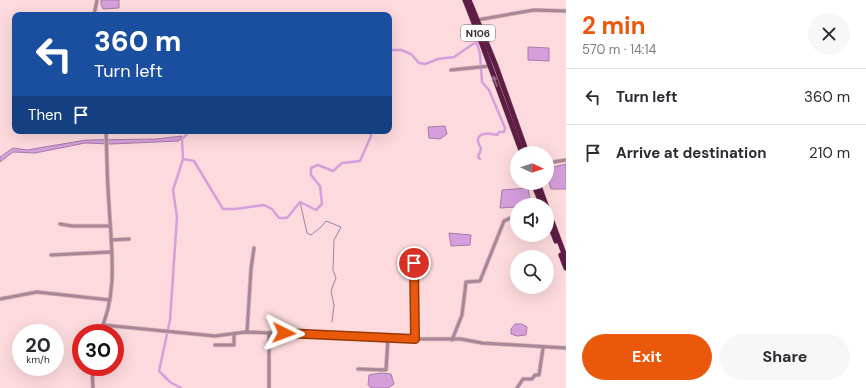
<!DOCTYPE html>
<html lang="en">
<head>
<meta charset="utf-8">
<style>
	body { margin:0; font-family:"DM Sans",sans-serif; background:#f7f7f7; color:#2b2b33; height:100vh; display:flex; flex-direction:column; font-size:15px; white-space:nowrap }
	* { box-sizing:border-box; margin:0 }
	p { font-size:13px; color:#7c7c81 }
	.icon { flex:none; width:22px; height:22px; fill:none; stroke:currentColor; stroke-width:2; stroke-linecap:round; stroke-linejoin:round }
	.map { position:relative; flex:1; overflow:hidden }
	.drawer { display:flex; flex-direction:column; background:#fff; width:300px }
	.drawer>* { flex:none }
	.top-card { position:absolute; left:12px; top:12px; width:380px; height:122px; border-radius:8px; box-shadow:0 4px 16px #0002; background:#1a4fa0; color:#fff; overflow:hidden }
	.needle { width:26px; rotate:94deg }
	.tools { position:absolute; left:510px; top:146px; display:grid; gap:8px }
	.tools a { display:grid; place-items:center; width:44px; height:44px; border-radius:50%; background:#fff; box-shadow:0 4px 16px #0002; font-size:20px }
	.speed { position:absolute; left:12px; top:324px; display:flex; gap:8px; font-size:20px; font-weight:700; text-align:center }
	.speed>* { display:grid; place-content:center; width:52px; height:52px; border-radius:50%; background:#fff; box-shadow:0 4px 16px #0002; line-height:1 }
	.speed small { font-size:10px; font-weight:400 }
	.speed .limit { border:6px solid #d22; background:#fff; color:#111 }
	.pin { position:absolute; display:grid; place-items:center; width:34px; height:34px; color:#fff; margin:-17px; border:2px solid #fff; border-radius:50%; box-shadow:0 1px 4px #0007 }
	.me { position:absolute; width:44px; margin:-22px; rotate:93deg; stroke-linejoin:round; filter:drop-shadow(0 0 3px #0008) }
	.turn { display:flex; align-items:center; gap:14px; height:84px; padding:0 16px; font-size:18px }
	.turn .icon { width:52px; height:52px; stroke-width:2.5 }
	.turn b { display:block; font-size:28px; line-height:34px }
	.then { display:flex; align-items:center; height:38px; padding:0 16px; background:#0003; gap:8px; font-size:15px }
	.round { display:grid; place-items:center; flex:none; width:42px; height:42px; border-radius:21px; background:#f7f7f7 }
	.head { display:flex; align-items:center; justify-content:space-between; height:68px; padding:0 16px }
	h1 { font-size:24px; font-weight:700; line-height:30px; color:#ea580c }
	.button { display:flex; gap:8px; margin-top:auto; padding:8px 16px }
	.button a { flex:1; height:46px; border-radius:24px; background:#ea580c; color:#fff; font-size:16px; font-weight:700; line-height:46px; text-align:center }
	.button a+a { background:#f7f7f7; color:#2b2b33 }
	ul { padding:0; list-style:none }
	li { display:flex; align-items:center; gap:12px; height:56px; padding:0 16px; border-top:1px solid #e1e1e2 }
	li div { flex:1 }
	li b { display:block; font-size:15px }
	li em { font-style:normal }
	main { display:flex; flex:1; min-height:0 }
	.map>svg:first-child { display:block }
	.water { fill:#d69fdc; stroke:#a87ca7 }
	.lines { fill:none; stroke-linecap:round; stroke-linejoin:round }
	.stream { stroke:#a87ca7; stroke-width:1 }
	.canal { stroke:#d69fdc; stroke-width:2.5 }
	.street-casing { stroke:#d6b7ba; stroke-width:4.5 }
	.highway-casing { stroke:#d6b7ba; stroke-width:6 }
	.street { stroke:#a98798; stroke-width:3 }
	.highway { stroke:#5d1d44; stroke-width:5 }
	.oneway { fill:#966c85 }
	.route-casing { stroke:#983908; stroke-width:10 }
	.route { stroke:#ea580c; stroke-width:7 }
	.labels { text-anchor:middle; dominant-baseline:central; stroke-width:4; stroke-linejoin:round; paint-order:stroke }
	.shield { fill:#fff; stroke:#766a6b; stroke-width:1 }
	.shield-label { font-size:10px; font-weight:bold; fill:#3b2a2c }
</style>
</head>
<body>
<main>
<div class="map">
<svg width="566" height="388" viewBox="0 0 566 388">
	<rect width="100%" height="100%" fill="#fddadd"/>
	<g class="water">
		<path d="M101,0H119V8L103,9L101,4Z"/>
		<path d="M528,47L549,48V61L528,60Z"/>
		<path d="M445,126L447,134L440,139L429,138L428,127Z"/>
		<path d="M182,136L179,141L111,144L85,143L35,153L13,152L0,162V157L13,148L27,150L86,140L156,139Z"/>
		<path d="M566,164V189H551L548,179L549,168Z"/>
		<path d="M528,188L531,205H517V207L500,208L502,190Z"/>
		<path d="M449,233L471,235L470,245L451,246Z"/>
		<path d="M515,324H522L527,327L526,335L517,336L511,334V329Z"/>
		<path d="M381,373L391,374L394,384L388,388H371L368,385L369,375Z"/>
	</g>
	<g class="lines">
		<path class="stream" d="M300,202L307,233L311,235L321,227L326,221L341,227L334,240L333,270L336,278L331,291L334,305L332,322"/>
		<g class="canal">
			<path d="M389,50H401L411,54L419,63L425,64L438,59L454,57L473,44L477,43L480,54L482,82L489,90L505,128L504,132H499L497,135C492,134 480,131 478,139C477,142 480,146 481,149L478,157L480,159"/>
			<path d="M183,159L194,161L223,209H235L264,205L272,209L279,218H287L300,202L316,210L322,204L320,186L311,175V168L318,165L333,171L342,163L360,161L371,136L370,131"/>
			<path d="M181,388L170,382L159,371L170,320L177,217L173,190L183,159L182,139L189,132L195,131"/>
		</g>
		<g class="street-casing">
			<g id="street">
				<path d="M94,15L97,0"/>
				<path d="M477,20L534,10L566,11"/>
				<path d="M451,70L490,66"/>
				<path d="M547,163L566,160"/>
				<path d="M60,224L72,226H110"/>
				<path d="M111,240L129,239"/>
				<path d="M51,255L111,252"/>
				<path d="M414,263L415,339"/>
				<path d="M0,299L37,292L110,300"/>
				<path d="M103,325L215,336L246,332L400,339H461L482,343L566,348"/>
				<path d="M247,332L251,269L254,248"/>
				<path d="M99,333C119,296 111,245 109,204C107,180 107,155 106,131"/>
				<path d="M452,340L462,315L466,282L480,281L504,221L517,215"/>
				<path d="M215,345H234V334"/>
				<path d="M92,367L93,388"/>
				<path d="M358,369L386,370L388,338"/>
				<path d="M269,388V333"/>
				<path d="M517,388L523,379H532L535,375H539L543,348"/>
			</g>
		</g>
		<g class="highway-casing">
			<g id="highway">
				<path d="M465,0C485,50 503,102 522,153"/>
				<path d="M469,0L496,66L527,153"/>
				<path d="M533,183L542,205"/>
				<path d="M538,183L546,205"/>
				<path d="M547,208L566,259"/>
				<path d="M547,218L556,241"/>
				<path d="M561,255L566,268"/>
			</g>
		</g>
		<use href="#street" class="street"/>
		<use href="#highway" class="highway"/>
	</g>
	<defs><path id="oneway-solid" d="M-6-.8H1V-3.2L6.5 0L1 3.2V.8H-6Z"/></defs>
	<use class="oneway" href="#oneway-solid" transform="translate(495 81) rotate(-110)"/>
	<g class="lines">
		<g class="route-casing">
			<path id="route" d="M284,333L415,339L414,263"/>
		</g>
		<use href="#route" class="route"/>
	</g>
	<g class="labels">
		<rect class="shield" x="461" y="25" width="34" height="16" rx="3"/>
		<g class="shield-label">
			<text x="478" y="33">N106</text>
		</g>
	</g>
</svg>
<div class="tools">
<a><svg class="needle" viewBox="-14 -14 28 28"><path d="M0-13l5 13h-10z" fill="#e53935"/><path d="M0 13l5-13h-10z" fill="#7c7c81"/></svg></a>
<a><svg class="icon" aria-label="sound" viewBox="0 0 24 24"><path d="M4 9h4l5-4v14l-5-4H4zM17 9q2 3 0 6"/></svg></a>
<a><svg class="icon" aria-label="search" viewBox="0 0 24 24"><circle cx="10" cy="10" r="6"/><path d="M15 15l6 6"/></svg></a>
</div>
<div class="speed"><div>20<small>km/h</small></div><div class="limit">30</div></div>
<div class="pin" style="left:414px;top:263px;background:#d93025"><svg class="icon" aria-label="arrive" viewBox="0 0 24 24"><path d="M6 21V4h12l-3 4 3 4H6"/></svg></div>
<svg class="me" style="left:284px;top:333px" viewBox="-20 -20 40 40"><path d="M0-17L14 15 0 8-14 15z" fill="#ea580c" stroke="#fff" stroke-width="4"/></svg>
<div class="top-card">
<div class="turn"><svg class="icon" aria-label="left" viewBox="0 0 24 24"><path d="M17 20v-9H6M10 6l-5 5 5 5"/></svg><div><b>360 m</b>Turn left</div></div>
<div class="then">Then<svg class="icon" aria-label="arrive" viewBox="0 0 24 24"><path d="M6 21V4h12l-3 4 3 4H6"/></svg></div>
</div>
</div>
<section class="drawer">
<div class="head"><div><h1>2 min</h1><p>570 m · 14:14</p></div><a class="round"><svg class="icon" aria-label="close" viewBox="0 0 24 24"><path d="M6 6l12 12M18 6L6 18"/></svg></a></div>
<ul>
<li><svg class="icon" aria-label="left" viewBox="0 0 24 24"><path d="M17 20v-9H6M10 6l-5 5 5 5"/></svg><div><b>Turn left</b></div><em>360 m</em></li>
<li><svg class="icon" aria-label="arrive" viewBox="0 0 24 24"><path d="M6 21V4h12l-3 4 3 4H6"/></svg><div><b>Arrive at destination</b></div><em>210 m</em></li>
</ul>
<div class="button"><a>Exit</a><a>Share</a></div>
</section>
</main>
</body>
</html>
